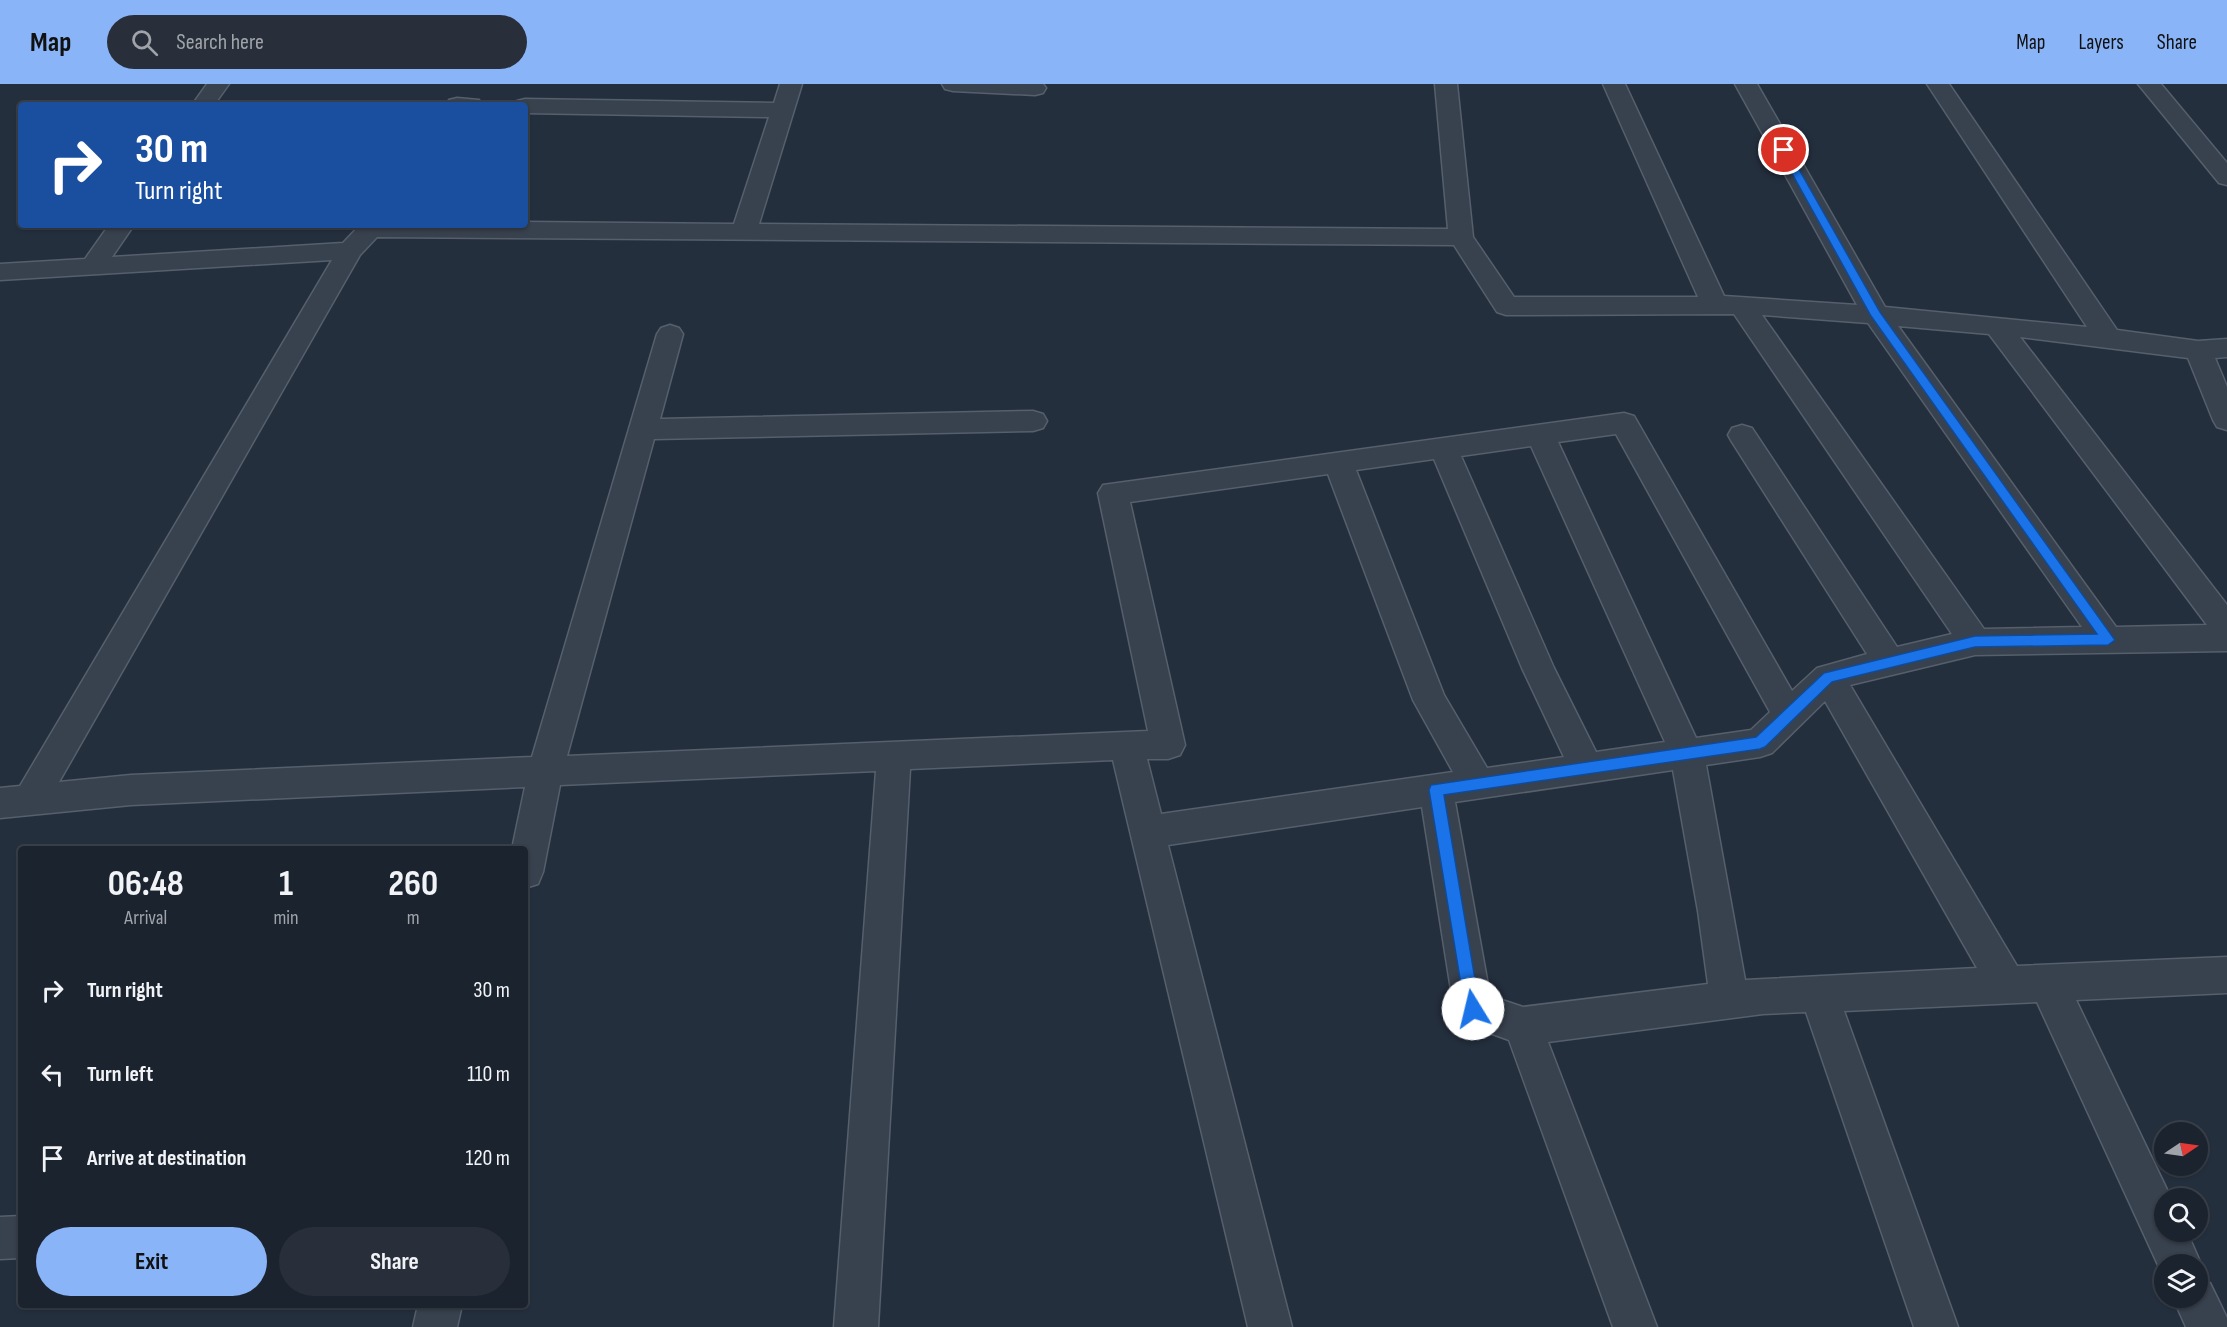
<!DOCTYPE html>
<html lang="en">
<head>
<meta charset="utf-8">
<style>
	body { margin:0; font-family:"Sofia Sans Condensed",sans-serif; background:#282f3a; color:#f1f3f6; height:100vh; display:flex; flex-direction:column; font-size:22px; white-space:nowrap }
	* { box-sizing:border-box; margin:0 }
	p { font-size:20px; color:#a0a4aa }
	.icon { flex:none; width:33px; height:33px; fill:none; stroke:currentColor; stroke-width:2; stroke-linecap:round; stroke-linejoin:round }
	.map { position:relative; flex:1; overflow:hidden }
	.side { position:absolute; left:18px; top:762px; width:510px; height:462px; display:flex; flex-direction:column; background:#1b232e; border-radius:6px; box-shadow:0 2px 4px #0004,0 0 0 2px #39404a }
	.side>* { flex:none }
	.hud { position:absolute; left:18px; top:18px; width:510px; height:126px; border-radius:6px; box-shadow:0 2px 4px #0004,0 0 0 2px #39404a; background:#1a4fa0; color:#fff; overflow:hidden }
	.needle { width:39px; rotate:77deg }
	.buttons { position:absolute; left:2154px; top:1038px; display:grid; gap:12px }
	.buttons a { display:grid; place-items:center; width:54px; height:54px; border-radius:50%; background:#1b232e; box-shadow:0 2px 4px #0004,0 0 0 2px #39404a; font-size:30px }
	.pin { position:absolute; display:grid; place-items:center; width:51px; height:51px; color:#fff; margin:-26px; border:3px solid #fff; border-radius:50%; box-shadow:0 2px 6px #0007 }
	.me { position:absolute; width:66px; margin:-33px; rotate:351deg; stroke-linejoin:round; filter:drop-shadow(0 0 4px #0008) }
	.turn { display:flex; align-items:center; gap:21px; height:126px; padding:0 18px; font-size:27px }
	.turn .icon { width:78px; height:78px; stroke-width:2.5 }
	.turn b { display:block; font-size:42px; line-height:51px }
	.eta { display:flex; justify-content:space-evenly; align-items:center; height:102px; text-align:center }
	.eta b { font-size:36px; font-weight:700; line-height:42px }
	.cta { display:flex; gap:12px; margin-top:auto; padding:12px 18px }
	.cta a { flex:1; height:69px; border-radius:36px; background:#8ab4f8; color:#111; font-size:24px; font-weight:700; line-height:69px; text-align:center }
	.cta a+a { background:#282f3a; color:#f1f3f6 }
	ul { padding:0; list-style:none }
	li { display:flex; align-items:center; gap:18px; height:84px; padding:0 18px }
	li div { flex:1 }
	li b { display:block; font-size:22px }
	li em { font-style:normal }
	header { display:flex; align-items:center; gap:36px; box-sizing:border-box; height:84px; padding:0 30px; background:#8ab4f8; color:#111 }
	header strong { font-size:28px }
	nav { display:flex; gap:33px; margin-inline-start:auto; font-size:21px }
	.search { width:420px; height:54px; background:#282f3a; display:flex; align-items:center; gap:15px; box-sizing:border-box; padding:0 21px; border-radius:33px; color:#a0a4aa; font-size:22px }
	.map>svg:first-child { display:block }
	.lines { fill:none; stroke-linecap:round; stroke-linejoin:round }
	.minor-casing { stroke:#565f6c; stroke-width:3 }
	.minor { fill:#38414e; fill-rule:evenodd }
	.route { fill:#1a73e8; stroke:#114b97; stroke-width:1.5 }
</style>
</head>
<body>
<header>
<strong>Map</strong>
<div class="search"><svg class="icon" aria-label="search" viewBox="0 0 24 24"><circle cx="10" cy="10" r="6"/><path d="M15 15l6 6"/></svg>Search here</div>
<nav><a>Map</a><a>Layers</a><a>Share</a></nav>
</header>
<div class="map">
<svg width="2227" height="1243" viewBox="0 0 2227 1243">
	<rect width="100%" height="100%" fill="#242f3e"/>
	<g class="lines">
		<g class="minor-casing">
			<g id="minor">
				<path d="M207,0H229L214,21H192Z"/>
				<path d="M780,0H802L759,140L1448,145L1435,0H1457L1473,153L1514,213H1698L1603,0H1625L1724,212L1857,221L1735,0H1757L1885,223L2087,243L1927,0H1949L2117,246L2198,257L2227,255V273L2215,274L2227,303V346L2217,343L2213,336L2188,274L2020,253L2227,521V567L1975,571L1850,601L2017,882L2227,873V909L2076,916L2171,1114H2164V1148H2187L2201,1180L2198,1189V1180H2164V1194L2037,918L1844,927L1958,1243H1914L1806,928L1763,930L1548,958L1657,1243H1613L1509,956L1459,938L1454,925L1422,723L1168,761L1292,1243H1248L1113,676L910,685L878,1243H834L876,687L560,701L543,788L538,800L525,804V765H512L525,703L131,721L0,734V704L20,702L332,176L0,196V180L85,175L109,141H134L112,173L343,159L360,141H525V138L734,140L769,33L525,29V21H514L517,17L525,15L774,19ZM377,153L1454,161L1497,228L1506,231L1734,230L1952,550L1897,563L1752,344L1742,341L1732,344L1728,351L1732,358L1867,570L1817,584L1792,607L1634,332L1624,329L1103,401L1098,409L1148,647L567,672L654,355L1033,347L1043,344L1047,337L1043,330L1033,327L660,335L683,250L679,244L670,241L661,244L657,250L532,673L131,691L59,698L360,171ZM1762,231L1868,239L2082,543L1984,545ZM1898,242L1989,250L2207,541L2116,543ZM1616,350L1770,628L1751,646L1696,654L1558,358ZM1531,362L1665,658L1596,668L1554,584L1461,372ZM1434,375L1522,584L1564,673L1487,684L1444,611L1356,386ZM1328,390L1413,616L1453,688L1161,730L1147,675H1168L1180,671L1185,661L1130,418ZM1825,617L1977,884L1745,896L1706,681L1760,673L1772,669ZM1673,686L1698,827L1708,900L1523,923L1490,912L1455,718Z"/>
				<path d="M942,0H1043L1046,4L1043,9L1035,11L953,7L945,5Z"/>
				<path d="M2138,0H2161L2227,79V101L2219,99Z"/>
				<path d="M457,14L479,16L482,21H446L449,16Z"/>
				<path d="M21,1132V1174L0,1175V1133Z"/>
				<path d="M2198,1193L2210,1199L2227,1234V1243H2186L2173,1214H2198Z"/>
				<path d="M418,1221H462L457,1243H413Z"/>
			</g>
		</g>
		<use href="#minor" class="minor"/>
	</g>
	<path class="route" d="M1780,64L1788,66L1880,228L2115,556L2108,561L1975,563L1832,598L1765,663L1760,665L1444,711L1480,925L1478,930L1473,933L1467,930L1465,925L1429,706L1431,701L1756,653L1824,589L1975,552L2097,550L1871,232L1779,66Z"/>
</svg>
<div class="buttons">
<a><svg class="needle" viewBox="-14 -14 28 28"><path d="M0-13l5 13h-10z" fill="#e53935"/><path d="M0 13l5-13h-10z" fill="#a0a4aa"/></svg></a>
<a><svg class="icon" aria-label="search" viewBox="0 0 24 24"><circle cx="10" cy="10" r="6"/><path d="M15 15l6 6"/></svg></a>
<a><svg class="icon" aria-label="layers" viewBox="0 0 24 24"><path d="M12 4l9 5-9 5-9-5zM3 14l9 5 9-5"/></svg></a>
</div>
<div class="pin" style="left:1784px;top:66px;background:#d93025"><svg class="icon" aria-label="arrive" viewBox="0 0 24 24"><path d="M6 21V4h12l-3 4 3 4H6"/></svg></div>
<svg class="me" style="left:1473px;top:925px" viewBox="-20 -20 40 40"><circle r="19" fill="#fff"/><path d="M0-13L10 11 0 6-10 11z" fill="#1a73e8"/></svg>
<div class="hud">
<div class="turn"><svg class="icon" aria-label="right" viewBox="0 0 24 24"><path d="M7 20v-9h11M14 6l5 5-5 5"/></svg><div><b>30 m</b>Turn right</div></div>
</div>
<section class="side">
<div class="eta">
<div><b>06:48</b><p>Arrival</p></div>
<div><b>1</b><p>min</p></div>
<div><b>260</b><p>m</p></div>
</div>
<ul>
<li><svg class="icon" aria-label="right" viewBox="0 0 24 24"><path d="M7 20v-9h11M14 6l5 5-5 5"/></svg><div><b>Turn right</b></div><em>30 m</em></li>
<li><svg class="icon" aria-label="left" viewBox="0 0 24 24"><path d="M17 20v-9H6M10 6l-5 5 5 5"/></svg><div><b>Turn left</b></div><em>110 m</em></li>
<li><svg class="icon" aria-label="arrive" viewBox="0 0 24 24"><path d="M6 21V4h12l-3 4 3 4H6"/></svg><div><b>Arrive at destination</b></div><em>120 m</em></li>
</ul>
<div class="cta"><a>Exit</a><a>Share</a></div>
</section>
</div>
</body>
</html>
